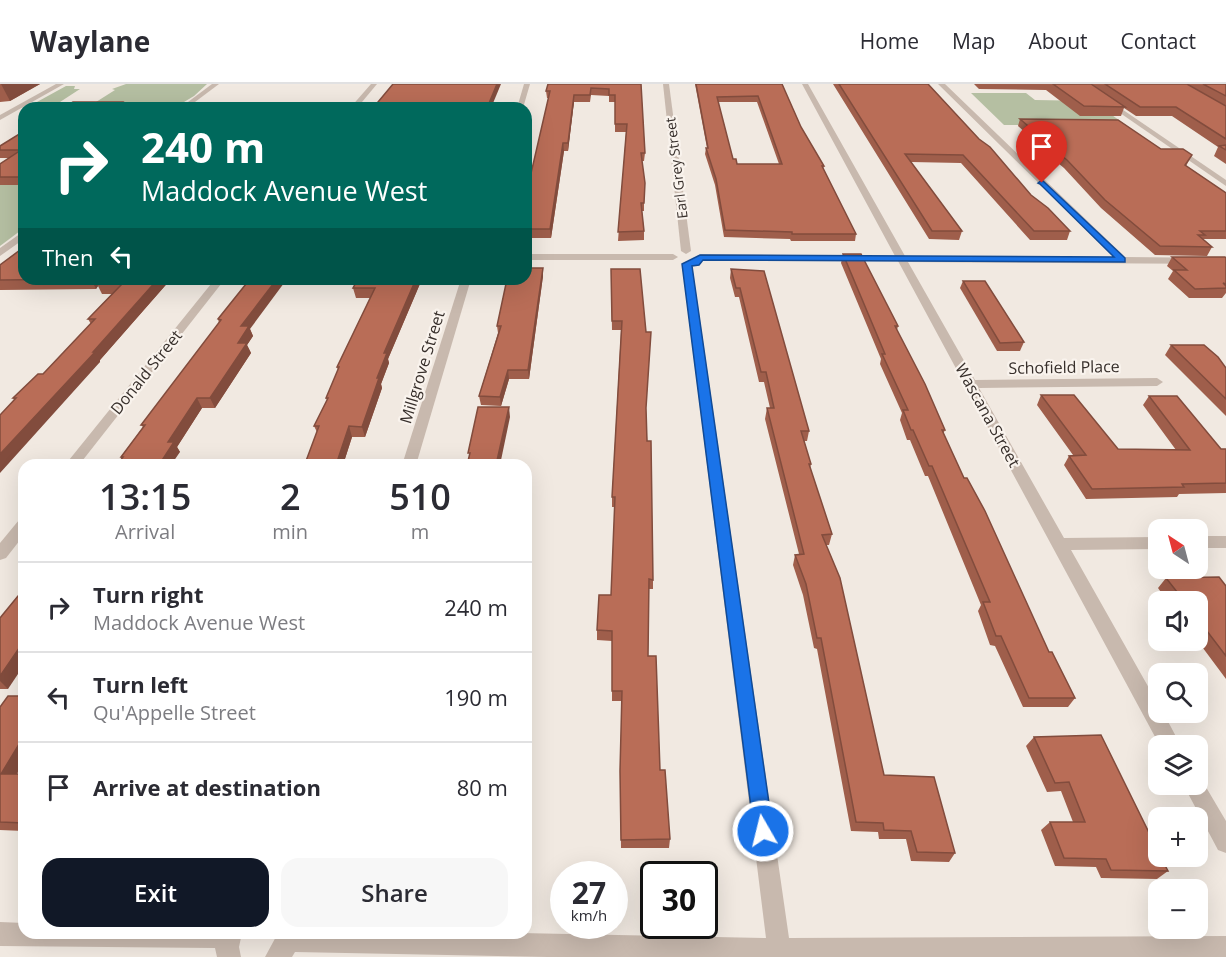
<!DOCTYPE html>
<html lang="en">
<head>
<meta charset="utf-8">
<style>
	body { margin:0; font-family:"Open Sans",sans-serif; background:#f7f7f7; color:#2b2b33; height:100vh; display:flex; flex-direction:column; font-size:22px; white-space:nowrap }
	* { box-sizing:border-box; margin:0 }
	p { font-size:20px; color:#7c7c81 }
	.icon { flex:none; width:33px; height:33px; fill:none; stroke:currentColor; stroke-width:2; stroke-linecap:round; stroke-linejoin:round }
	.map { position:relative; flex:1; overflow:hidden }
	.details { position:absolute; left:18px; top:375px; width:514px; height:480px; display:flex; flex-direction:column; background:#fff; border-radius:18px; box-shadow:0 6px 24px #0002 }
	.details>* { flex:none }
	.guide { position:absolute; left:18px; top:18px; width:514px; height:183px; border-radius:18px; box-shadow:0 6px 24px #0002; background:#00695c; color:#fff; overflow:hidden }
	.needle { width:39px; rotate:324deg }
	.controls { position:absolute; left:1148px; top:435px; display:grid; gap:12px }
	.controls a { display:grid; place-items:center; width:60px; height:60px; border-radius:12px; background:#fff; box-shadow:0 6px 24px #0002; font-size:30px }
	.speed { position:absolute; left:550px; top:777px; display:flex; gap:12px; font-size:30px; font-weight:700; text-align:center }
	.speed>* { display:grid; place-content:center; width:78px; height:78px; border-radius:50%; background:#fff; box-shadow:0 6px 24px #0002; line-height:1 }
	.speed small { font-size:15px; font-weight:400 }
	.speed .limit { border:3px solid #111; border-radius:9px; background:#fff; color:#111 }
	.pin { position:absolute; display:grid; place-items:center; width:51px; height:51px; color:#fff; margin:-62px -26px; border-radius:50% 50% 50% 0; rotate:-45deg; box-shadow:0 0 6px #0007 }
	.pin .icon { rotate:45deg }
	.me { position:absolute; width:66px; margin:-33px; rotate:352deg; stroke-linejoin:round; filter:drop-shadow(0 0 4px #0008) }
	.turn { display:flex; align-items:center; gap:21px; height:126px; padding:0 24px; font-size:27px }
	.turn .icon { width:78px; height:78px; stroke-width:2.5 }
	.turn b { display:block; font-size:42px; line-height:51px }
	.then { display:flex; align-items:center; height:57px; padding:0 24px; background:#0003; gap:12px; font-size:22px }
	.eta { display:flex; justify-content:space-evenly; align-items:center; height:102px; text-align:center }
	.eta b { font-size:36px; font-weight:600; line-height:42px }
	.button { display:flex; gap:12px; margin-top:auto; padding:12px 24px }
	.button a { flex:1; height:69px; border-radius:18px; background:#111827; color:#fff; font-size:24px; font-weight:600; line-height:69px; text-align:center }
	.button a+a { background:#f7f7f7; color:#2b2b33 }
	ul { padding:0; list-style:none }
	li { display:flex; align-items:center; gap:18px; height:90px; padding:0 24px; border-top:2px solid #e1e1e2 }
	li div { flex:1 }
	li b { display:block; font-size:22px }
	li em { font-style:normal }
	header { display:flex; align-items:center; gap:36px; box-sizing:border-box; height:84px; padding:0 30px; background:#fff; border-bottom:2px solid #e1e1e2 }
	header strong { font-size:28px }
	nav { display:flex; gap:33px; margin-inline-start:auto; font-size:21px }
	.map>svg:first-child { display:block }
	.green { fill:#b5bfa2 }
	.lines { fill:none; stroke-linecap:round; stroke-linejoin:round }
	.street { fill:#c8b9ae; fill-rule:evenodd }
	.wall { fill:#9f5e4b; fill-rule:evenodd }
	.shaded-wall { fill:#824c3d }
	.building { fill:#b96d57; stroke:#824c3d; stroke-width:1.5; fill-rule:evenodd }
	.route { fill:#1a73e8; stroke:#114b97; stroke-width:1.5 }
	.labels { text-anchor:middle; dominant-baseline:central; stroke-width:4.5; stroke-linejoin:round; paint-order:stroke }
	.far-street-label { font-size:14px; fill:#372f2b; stroke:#f9f3ed }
	.street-label { font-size:16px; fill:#372f2b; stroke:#f9f3ed }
</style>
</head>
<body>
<header>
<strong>Waylane</strong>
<nav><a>Home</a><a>Map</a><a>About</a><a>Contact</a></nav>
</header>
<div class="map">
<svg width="1226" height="873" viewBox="0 0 1226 873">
	<rect width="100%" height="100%" fill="#f1e9e1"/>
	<g class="green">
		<path d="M126,0H207L194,12L174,24L146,22L26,24L66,2H75L74,5H80L60,18H96L115,6L112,5Z"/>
		<path d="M971,9H1026L1035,16L1092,17L1126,41H1004Z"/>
		<path d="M0,88H24V144L0,162Z"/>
	</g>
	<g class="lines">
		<g class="street">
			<path d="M56,0H64L0,36V31Z"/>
			<path d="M212,0H219L187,24H180Z"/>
			<path d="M371,0H377L357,24H350Z"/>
			<path d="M524,0H530L523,24H517Z"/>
			<path d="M663,0H669L691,167L686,170L681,167Z"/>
			<path d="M802,0H808L905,172L1114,173L938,0H945L1125,173L1226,174V180L908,178L975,296L1157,294L1163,298L1157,302L979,304L1064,454L1158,453V465L1071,466L1158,620V628H1163L1181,662H1160L898,177L701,176L696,173L701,170L895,172Z"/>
			<path d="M1078,0H1085L1226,96V102Z"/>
			<path d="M24,147V155L0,172V164Z"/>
			<path d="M526,170H673L678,173L673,176H526Z"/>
			<path d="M687,177L692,180L789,854L1226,852V873H548L295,868L292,873H265L278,849H520L766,854L682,180Z"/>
			<path d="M215,195H225L79,381H65Z"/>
			<path d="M461,195H471L416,381H402Z"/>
			<path d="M24,435V451L6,474L0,476V459L19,436Z"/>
			<rect x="1197" y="452" width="29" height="12"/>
			<path d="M1197,692L1200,693L1226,737V769L1218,766L1183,700H1197Z"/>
			<path d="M0,838L24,839V849H242L239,863L241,873H217L215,864L0,862Z"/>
		</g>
	</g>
	<g class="wall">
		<path d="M0,0H40L10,17L0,18Z"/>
		<path d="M641,0L645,69L644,77H642L644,119V127H642L644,147V156L618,157L626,48H615V18H609V12L591,11L590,18H574L568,67H564L551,154H526V111L549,14H547L546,7Z"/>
		<path d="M695,0H782L801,43L824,82L823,85L856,150L855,157H791L790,155L724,153L715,101L705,70L706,64H707ZM718,18H757L779,80H737L733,75Z"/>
		<path d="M833,0H928L1031,111L1070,147L1067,156H1030L961,79L911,78L962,147L959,156L929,155Z"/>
		<path d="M974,0H1226V80L1214,72L1218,63L1172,32H1136L1124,24L1121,32H1080L1046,6L979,5Z"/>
		<path d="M1020,35L1161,65L1192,71L1186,82L1226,109V155H1203L1212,163L1207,172L1155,171L1101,124L1064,84L1035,60L1036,58L1018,42Z"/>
		<path d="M24,47V101H0V80L10,74H0V62Z"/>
		<path d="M843,170L898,242L897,246L945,346L943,350L964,394L1049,568L1075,614L1068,623H1023L995,562L990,561L978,527L981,521L928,392H925L910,356H907L900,336L902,329L880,280L881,275L841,179Z"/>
		<path d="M1172,173L1226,174V209L1222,214H1189L1168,195L1173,187L1167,182Z"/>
		<path d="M0,181L24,195H171L100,276V278L14,316L13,314L43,290L91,240L88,235L112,210H102L98,202L96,205L0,206Z"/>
		<path d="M543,184V192L529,295H509L501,322L481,321L479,312L498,249L497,242Z"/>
		<path d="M611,185L646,327L653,496V505H649L648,572L660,686L670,755L669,764H621L620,696L622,617H612V557L597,556V546L611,511L615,423H612V413L621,246H612Z"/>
		<path d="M731,185L809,347L807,357H804L811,380L810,384L832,450L829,461H826L884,691L955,769L949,778L911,777L906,755H879L878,748L851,747L817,565L814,564L803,511L793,481L795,471L799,470L765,335L767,324H770L764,298H759L739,213H735L730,194Z"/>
		<path d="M250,195V245L253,252L247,261L251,269L215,324H202L177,363L180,368L122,375L121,373L143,343L141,341L219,239L218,235Z"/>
		<path d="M422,195L388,275L389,279L381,300L382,304L365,353H352L343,381H307L306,377L317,348L314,342L327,316L326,314L338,286L337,283L371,214H356L353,204Z"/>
		<path d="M963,197L1024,258L1020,267H997L960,204Z"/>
		<path d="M1171,261L1226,284V332L1165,271Z"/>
		<path d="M1041,311L1118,365L1176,366L1143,321L1149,312L1221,365H1226V409L1179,410L1177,413L1086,415L1064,381L1069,372L1073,371L1037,321Z"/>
		<path d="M1166,494L1226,502V595L1197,556V518H1168L1158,504Z"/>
		<path d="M0,534L8,605H0Z"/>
		<path d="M24,612V677L17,690H24V747L0,746V623Z"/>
		<path d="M1034,653L1168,787L1157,795L1101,794L1096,783L1055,782L1041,746L1050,738H1073L1061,707L1047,708L1026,662Z"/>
	</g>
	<g class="shaded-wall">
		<path d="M1,0H40L10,17Z"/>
		<path d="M497,0H501L491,24H487Z"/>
		<path d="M574,11V18L568,67V59Z"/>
		<path d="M122,18L124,24H112Z"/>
		<path d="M563,59L564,67L551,154L550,145Z"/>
		<path d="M543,184V192L529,295L528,286Z"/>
		<path d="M91,195H105L97,200L98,202L96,205Z"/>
		<path d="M158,195H171L100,276V278L0,389V370Z"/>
		<path d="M277,195H287L250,245L253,252L247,261L251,269L215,324L210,314L238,259L241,242Z"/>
		<path d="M416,195H422L388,275L389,279L381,300L382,304L365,353L362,343L384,269Z"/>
		<path d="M508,286L509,295L501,322L500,313Z"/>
		<path d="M197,314L202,324L177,363L180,368L171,381H159L168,358Z"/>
		<path d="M509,323L510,333L500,381H496Z"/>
		<path d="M349,342L352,353L343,381H336Z"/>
		<path d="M24,557V581L8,605L0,597V592Z"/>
		<path d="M24,652V677L12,698L1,690Z"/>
	</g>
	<g class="building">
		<path d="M393,0H497L487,24H373Z"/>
		<path d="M548,0H641L645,69H641L645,99L644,119H641L644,147L618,148L627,40H615V11H609V5L591,4L590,11H574L568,59H563L550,145H526V111L550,7H546Z"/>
		<path d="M696,0H782L801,43L824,82H822L856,150H792V148L725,146L716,95L706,64H708ZM758,12L782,80H737L736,75H733L717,13Z"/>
		<path d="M839,0H928L979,55L990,63L1031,111L1048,124L1070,147H1034L963,71L905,70L962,147H932Z"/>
		<path d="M1053,0H1091L1125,23L1084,22Z"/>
		<path d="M1105,0H1187L1226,22V55L1176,23H1140Z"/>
		<path d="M1203,0H1226V12Z"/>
		<path d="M73,18H122L112,24H62Z"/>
		<path d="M1020,35L1118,36L1161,65H1183L1192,71L1185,81L1226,109V147H1200L1205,151H1198L1212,163L1160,162L1105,116L1067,76L1038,53H1041Z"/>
		<path d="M24,47V93H0V80L21,66H0V62Z"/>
		<path d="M1226,61V66L1219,62Z"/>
		<path d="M24,163V195H91L0,196V181Z"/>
		<path d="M843,170H861L898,242H895L925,300L945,346H942L964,394H967L985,427L1049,568H1052L1075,614H1029L1001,552H996L983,518H990L932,382H929L913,346H911L903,326H908L882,270H885Z"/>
		<path d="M1172,173H1225L1226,174V200L1223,199L1226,202V204L1195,205L1174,186H1187Z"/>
		<path d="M526,184H543L528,286H508L500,313L479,312L501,242H497L507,195H526Z"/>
		<path d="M611,185H640L646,248H651L646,324L647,357H651L653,496L649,495L648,572H656L660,686H665L670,755L621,756L620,687L622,607H612V547L597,546L599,511H611L615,413H612L622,237H612Z"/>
		<path d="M731,185L764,187L809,347H801L811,380H809L832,450L822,451L840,494L884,691L934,693L955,769L917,768L911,747L884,746L883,739L856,738L821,554H817L806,500L795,471L804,470L767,324H774L766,288H761L740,204H736Z"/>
		<path d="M102,195H158L93,268H95L0,370V331L16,314H13L38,290H43L95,235H88L122,200H97Z"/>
		<path d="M250,195H277L241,242H249L238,259H247L210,314H197L168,358H174L159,381H117L123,373H121L145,341H141L221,236L218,235Z"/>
		<path d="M358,195H416L384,269H387L377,294H379L362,343L349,342L336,381H312L314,377H306L319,342H314L328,314H326L339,283H337L375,204H353Z"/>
		<path d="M963,197H985L1024,258L1000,259Z"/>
		<path d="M1171,261H1204L1218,273L1226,284V315Z"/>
		<path d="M1041,311H1074L1118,365L1190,366L1149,312H1177L1221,365H1226V399L1182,400L1184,403L1092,405L1069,372L1086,371Z"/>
		<path d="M478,323H509L496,381H467L470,369H468Z"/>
		<path d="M1219,493L1226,502V572L1197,534V518H1185L1166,494Z"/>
		<path d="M24,509V557L0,592V534L18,512H22Z"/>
		<path d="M8,612H24V652L1,690H24V739L0,738V623Z"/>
		<path d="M1101,651L1158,767V772H1160L1168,787L1111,786L1106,775L1064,774L1050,738H1085L1069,698L1055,699L1034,653Z"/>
	</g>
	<path class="route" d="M1042,96L1125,174V178L703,176L699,181L692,182L773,747L770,754L763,757L757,754L754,747L682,180L700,171L1114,173L1040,100L1038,99Z"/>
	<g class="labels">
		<g class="far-street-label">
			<text transform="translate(676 84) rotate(-97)">Earl Grey Street</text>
		</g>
		<g class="street-label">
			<text transform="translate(422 283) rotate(-73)">Millgrove Street</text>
			<text transform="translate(1064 283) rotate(-1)">Schofield Place</text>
			<text transform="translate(146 288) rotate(-51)">Donald Street</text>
			<text transform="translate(988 331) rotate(61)">Wascana Street</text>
		</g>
	</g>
</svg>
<div class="controls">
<a><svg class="needle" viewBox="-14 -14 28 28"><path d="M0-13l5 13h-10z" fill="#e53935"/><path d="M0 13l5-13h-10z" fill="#7c7c81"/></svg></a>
<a><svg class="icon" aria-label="sound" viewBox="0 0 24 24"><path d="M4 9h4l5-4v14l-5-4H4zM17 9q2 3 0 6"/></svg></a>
<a><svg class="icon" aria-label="search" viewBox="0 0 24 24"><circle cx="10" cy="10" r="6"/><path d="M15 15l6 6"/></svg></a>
<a><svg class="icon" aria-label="layers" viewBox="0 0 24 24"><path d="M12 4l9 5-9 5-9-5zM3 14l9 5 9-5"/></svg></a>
<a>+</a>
<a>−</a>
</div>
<div class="speed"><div>27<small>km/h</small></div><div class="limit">30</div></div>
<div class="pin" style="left:1042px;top:99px;background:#d93025"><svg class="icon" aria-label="arrive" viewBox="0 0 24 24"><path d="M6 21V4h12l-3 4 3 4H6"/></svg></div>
<svg class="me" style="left:763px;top:747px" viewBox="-20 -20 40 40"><circle r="17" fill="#1a73e8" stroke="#fff" stroke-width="3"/><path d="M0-11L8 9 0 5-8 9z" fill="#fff"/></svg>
<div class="guide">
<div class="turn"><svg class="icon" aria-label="right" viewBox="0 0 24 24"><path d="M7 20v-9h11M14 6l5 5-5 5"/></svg><div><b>240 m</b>Maddock Avenue West</div></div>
<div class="then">Then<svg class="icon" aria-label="left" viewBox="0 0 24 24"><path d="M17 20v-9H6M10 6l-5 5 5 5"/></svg></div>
</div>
<section class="details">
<div class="eta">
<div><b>13:15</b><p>Arrival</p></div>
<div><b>2</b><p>min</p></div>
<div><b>510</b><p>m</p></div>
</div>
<ul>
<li><svg class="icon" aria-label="right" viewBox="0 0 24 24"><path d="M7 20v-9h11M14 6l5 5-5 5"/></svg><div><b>Turn right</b><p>Maddock Avenue West</p></div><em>240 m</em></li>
<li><svg class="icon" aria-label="left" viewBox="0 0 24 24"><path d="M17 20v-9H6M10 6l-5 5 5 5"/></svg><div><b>Turn left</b><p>Qu'Appelle Street</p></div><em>190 m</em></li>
<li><svg class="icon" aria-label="arrive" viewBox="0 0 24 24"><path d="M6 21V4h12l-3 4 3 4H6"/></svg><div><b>Arrive at destination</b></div><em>80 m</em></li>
</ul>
<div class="button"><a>Exit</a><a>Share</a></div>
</section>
</div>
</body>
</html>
